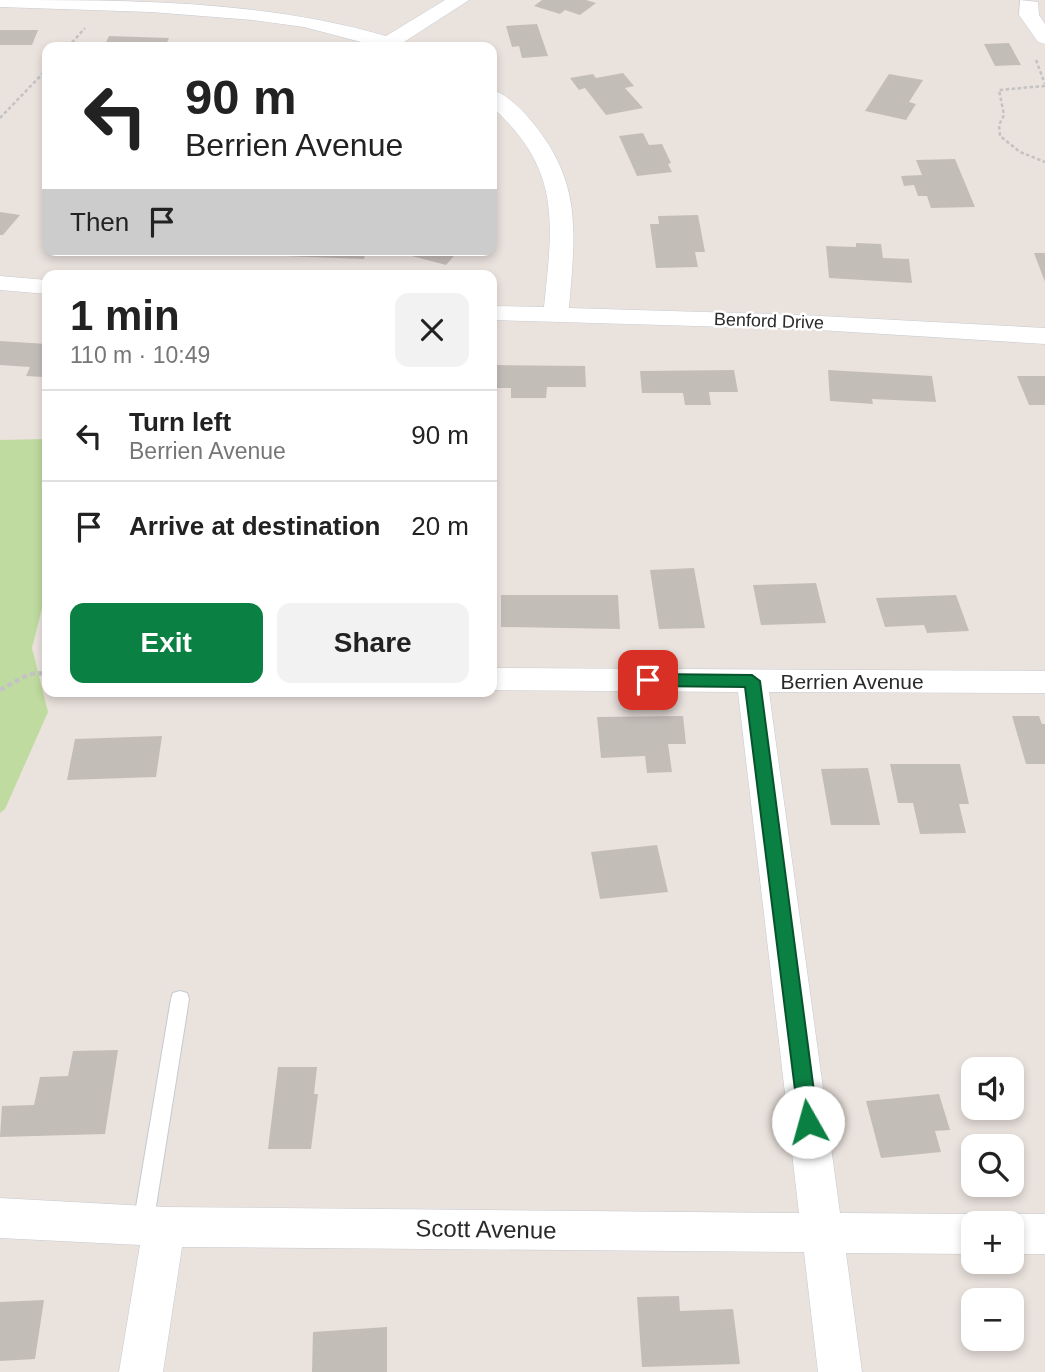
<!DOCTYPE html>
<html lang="en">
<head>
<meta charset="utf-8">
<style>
	body { margin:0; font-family:Arial,sans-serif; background:#f2f2f2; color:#222; height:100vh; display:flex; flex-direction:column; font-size:26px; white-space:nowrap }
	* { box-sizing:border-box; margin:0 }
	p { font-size:23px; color:#767676 }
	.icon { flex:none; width:38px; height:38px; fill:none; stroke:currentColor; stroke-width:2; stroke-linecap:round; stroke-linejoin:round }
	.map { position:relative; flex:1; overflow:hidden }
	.details { position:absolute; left:42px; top:270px; width:455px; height:427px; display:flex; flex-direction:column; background:#fff; border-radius:14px; box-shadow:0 4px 10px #0003 }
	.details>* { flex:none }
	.hud { position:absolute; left:42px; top:42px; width:455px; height:214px; border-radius:14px; box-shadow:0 4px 10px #0003; background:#fff; color:#222; overflow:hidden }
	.fabs { position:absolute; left:961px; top:1057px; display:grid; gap:14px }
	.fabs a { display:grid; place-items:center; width:63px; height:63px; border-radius:14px; background:#fff; box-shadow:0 4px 10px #0003; font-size:35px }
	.pin { position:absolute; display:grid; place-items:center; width:60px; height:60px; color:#fff; margin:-30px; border-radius:14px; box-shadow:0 4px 10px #0006 }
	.me { position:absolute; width:77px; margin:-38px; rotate:353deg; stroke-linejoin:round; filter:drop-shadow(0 0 5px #0008) }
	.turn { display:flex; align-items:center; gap:24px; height:147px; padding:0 28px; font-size:32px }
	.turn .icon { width:91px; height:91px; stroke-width:2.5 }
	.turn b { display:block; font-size:49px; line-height:60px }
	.then { display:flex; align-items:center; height:66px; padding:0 28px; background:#0003; gap:14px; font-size:26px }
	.round { display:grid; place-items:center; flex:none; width:74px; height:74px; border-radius:14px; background:#f2f2f2 }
	.summary { display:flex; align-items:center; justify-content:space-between; height:119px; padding:0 28px }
	h1 { font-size:42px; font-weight:600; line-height:52px }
	.action { display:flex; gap:14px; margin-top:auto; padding:14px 28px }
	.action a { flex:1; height:80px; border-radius:14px; background:#0b8043; color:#fff; font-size:28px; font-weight:600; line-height:80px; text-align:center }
	.action a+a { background:#f2f2f2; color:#222 }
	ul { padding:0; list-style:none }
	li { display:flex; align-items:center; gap:21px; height:91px; padding:0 28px; border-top:2px solid #e0e0e0 }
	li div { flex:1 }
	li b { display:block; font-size:26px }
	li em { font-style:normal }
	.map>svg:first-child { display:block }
	.green { fill:#bfdb9f }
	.building { fill:#c3bdb8 }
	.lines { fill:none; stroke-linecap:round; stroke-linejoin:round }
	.service-casing { stroke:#c5cad2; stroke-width:2 }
	.minor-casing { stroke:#c5cad2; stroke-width:1 }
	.path-far1 { stroke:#c3c3c3; stroke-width:2.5; stroke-dasharray:3.5 2.5; stroke-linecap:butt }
	.path { stroke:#c3c3c3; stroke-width:4.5; stroke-dasharray:5 3.5; stroke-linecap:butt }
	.service { fill:#fff; fill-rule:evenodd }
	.minor { fill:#fff; fill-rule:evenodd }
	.route { fill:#0b8043; stroke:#07532c; stroke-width:2 }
	.labels { text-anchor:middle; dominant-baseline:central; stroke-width:5; stroke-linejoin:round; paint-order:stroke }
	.far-street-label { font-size:18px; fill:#2a2a2a; stroke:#fff }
	.street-label { font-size:21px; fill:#2a2a2a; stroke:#fff }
	.near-street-label { font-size:24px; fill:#2a2a2a; stroke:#fff }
</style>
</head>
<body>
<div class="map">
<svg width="1045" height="1372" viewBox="0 0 1045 1372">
	<rect width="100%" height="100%" fill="#eae2dd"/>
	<path class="green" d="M47,439V588L32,648L48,712L5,809L0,813V440Z"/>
	<g class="building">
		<path d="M542,0H586L596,3L580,15L565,10L560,14L534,6Z"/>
		<path d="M537,24L548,56L522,58L519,46L512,47L506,26Z"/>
		<path d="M0,30H38L32,45H0Z"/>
		<path d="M109,36L169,38L165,47H104Z"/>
		<path d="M1009,43L1021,65L995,66L984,44Z"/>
		<path d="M623,73L634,86L625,88L643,108L606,115L585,88L579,90L570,78L593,74L596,78Z"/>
		<path d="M889,74L923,80L909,102L916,104L906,120L865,111Z"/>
		<path d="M643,133L649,145L662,144L671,163L668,164L672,172L637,176L619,136Z"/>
		<path d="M955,159L975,207L931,208L927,196H918L914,185L904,186L901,176L922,175L916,160Z"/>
		<path d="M0,212L20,215L3,235H0Z"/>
		<path d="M698,215L705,252H695L698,267L656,268L650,224H659L658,216Z"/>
		<path d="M856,243L881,244L883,258L909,259L912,283L829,278L826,246L856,247Z"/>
		<path d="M287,250H366L364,259L285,256Z"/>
		<path d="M416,250H459L446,265L412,256Z"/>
		<path d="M1034,253H1045V282Z"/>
		<path d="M0,341L47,344V371L44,377L26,376L30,367L0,365Z"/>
		<path d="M492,365L585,366L586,387H547L546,398H511V388H492Z"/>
		<path d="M734,370L738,392H709L711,405H685L683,393H642L640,371Z"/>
		<path d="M828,370L932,376L936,402L872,399L873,404L830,401Z"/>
		<path d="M1017,376H1045V405H1029Z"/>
		<path d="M694,568L705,628L659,629L650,570Z"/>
		<path d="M816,583L826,623L761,625L753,585Z"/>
		<path d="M501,595H618L620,629L501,627Z"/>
		<path d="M956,595L969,631L927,633L924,625L885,627L876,598Z"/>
		<path d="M683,716L686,744H668L672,772L647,773L645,756L601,758L597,717Z"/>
		<path d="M1012,716H1039L1042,724H1045V764H1026Z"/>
		<path d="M162,736L156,777L67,780L75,739Z"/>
		<path d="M890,764H960L969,804H959L966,833L920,834L913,803H898Z"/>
		<path d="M868,768L880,825H831L821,769Z"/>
		<path d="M657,845L668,892L600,899L591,852Z"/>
		<path d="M118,1050L105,1134L0,1137L2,1106L34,1105L40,1077L68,1076L73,1051Z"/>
		<path d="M278,1067H317L314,1094H318L311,1149H268Z"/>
		<path d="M939,1094L950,1130L935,1131L941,1152L881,1158L866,1101Z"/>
		<path d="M679,1296L680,1311L733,1309L740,1364L642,1367L637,1297Z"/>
		<path d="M44,1300L35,1359L0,1361V1302Z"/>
		<path d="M387,1327V1372H312L313,1332Z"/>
	</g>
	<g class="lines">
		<g class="service-casing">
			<path id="service" d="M180,991L187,993L189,999L153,1225L150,1232L143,1235L136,1232L133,1225L171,999L173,993Z"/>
		</g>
		<g class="minor-casing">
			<g id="minor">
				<path d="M0,0C130,0 260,0 386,36L445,0H469L404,42L410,47H380L304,27L253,20L151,12L0,7Z"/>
				<path d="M1020,0L1038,2L1039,15L1045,24V44L1038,42L1019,15Z"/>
				<path d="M492,90C507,94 523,111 533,123C583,184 575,235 569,308L802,315L1045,328V344L802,329L492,320V306L544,307C553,221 561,169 492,107Z"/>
				<path d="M0,276L47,280V294L0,290Z"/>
				<path d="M492,668L1045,671V693L769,692L840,1213L973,1214L988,1220L989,1223H973V1254L846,1253L862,1372H818L804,1252L182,1247L163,1372H119L140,1245L0,1238V1198L164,1207L799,1213L738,692L492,690Z"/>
				<path d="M1012,1214H1045V1254H1012V1223H996L997,1220Z"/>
			</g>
		</g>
		<g class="path-far1">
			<path d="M68,47L85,28"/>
			<path d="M1036,60L1045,84"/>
			<path d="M1045,86L999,90L1004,115L999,125L1000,136L1020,152L1045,162"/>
			<path d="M0,118L47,69"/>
		</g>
		<path class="path" d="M0,690L29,674L47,673"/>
		<use href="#service" class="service"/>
		<use href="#minor" class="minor"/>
	</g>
	<path class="route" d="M648,674L752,675L760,681L818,1122L816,1129L808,1131L801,1129L799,1122L745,687L648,686L640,680Z"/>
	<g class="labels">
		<g class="far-street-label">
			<text transform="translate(769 321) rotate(2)">Benford Drive</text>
		</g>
		<g class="street-label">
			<text x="852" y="681">Berrien Avenue</text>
		</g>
		<g class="near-street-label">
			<text transform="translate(486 1229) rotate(1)">Scott Avenue</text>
		</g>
	</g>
</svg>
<div class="fabs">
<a><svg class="icon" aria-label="sound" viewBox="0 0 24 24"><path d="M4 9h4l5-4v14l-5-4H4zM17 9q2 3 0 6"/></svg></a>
<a><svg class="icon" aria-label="search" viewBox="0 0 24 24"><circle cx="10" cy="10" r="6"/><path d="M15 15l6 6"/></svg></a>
<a>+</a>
<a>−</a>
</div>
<div class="pin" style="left:648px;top:680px;background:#d93025"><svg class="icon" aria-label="arrive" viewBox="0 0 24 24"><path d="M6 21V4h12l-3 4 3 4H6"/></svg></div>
<svg class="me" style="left:808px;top:1122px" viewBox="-20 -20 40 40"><circle r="19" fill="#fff"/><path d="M0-13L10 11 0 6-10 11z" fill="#0b8043"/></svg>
<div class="hud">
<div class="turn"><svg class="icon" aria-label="left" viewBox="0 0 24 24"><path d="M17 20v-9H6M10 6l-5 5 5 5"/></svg><div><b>90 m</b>Berrien Avenue</div></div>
<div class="then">Then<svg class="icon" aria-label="arrive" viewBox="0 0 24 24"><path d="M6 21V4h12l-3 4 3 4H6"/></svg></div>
</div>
<section class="details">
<div class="summary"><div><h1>1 min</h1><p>110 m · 10:49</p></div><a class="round"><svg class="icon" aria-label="close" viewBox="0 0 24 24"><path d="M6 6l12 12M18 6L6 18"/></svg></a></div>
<ul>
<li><svg class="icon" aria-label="left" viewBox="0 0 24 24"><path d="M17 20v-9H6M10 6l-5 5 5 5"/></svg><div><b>Turn left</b><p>Berrien Avenue</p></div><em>90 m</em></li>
<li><svg class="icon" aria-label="arrive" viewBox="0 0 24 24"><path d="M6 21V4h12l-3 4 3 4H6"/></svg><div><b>Arrive at destination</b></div><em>20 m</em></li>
</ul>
<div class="action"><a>Exit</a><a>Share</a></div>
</section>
</div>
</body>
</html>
